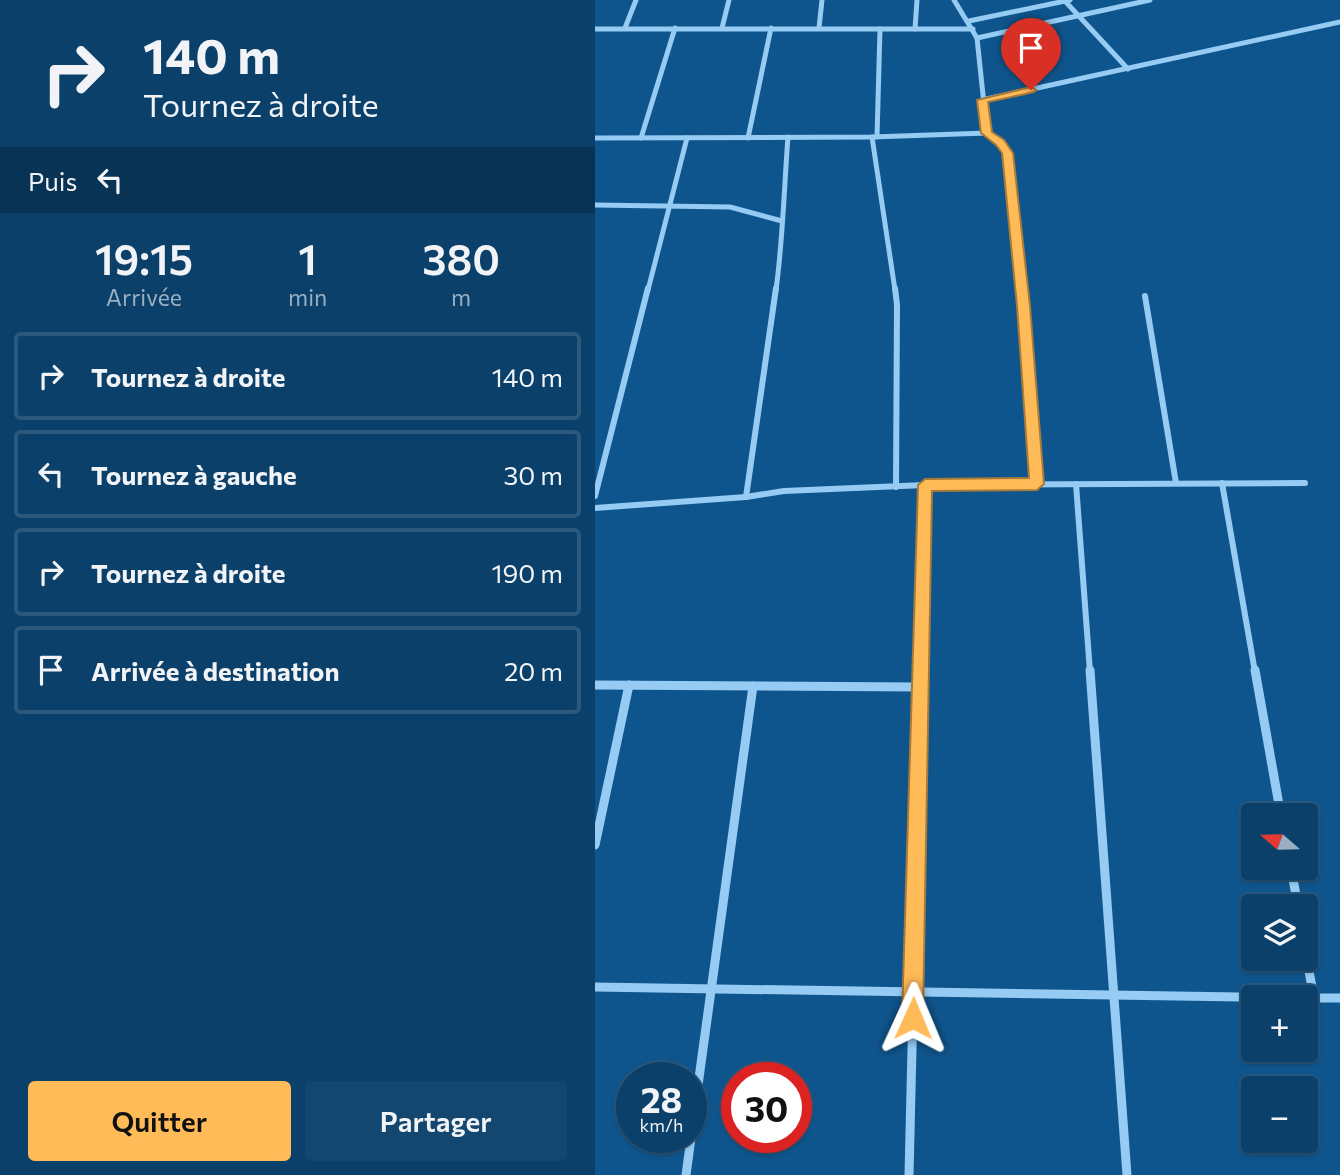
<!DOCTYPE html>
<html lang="fr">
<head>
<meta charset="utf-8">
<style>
	body { margin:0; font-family:Commissioner,sans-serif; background:#144770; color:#f1f3f6; height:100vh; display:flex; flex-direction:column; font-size:26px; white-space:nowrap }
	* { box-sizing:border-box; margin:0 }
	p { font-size:23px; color:#9aafc1 }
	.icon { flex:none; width:38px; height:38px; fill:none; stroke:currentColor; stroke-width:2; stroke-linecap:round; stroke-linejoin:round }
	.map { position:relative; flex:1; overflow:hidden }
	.panel { display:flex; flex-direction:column; background:#0b406a; width:595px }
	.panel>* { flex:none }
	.top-card { background:#0b406a; color:#f1f3f6; overflow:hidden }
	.needle { width:46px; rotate:290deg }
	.controls { position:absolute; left:646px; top:803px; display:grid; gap:14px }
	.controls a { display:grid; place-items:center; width:77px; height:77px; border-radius:7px; background:#0b406a; box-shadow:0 2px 5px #0004,0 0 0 2px #2b597e; font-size:35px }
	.speed { position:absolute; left:21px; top:1062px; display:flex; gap:14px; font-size:35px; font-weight:700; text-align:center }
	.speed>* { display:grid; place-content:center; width:91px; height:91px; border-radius:50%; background:#0b406a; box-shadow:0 2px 5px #0004,0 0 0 2px #2b597e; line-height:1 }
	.speed small { font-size:18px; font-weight:400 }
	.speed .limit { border:10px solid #d22; background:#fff; color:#111 }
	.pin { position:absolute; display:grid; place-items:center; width:60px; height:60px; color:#fff; margin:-72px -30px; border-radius:50% 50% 50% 0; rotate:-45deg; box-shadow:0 0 7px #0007 }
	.pin .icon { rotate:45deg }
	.me { position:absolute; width:77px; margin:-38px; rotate:1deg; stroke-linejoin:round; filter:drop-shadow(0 0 5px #0008) }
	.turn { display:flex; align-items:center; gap:24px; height:147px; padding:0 28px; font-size:32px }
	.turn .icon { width:91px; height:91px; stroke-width:2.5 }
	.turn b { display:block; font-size:49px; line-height:60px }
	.then { display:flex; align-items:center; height:66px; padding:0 28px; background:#0003; gap:14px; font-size:26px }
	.eta { display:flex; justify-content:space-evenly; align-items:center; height:119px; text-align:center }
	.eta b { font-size:42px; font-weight:600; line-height:49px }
	.primary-button { display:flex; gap:14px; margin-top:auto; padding:14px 28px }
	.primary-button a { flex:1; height:80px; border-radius:7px; background:#ffbb58; color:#111; font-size:28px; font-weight:600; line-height:80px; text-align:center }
	.primary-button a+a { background:#144770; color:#f1f3f6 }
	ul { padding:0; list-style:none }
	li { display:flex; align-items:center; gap:21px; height:88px; margin:0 14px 10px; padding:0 14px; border:4px solid #2b597e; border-radius:7px }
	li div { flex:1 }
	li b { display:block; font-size:26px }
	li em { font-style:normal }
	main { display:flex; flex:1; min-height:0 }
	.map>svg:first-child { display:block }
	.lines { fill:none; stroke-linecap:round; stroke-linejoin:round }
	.minor-far2 { stroke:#96cbf3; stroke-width:5 }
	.minor-far1 { stroke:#96cbf3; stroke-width:6 }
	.minor { stroke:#96cbf3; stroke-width:9 }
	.route { fill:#ffbb58; stroke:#a67a39; stroke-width:2 }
</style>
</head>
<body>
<main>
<section class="panel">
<div class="top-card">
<div class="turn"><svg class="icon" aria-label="right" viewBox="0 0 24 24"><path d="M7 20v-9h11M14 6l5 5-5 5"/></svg><div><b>140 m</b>Tournez à droite</div></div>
<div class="then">Puis<svg class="icon" aria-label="left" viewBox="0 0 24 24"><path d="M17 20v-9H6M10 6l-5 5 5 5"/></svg></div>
</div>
<div class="eta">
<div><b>19:15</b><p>Arrivée</p></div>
<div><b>1</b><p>min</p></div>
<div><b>380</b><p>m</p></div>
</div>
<ul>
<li><svg class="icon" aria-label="right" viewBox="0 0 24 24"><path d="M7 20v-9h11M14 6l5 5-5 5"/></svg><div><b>Tournez à droite</b></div><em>140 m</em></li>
<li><svg class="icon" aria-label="left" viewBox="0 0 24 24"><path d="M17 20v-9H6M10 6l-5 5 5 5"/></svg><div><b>Tournez à gauche</b></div><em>30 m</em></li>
<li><svg class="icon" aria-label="right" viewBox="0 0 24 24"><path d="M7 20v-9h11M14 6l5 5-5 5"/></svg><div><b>Tournez à droite</b></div><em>190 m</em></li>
<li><svg class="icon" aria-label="arrive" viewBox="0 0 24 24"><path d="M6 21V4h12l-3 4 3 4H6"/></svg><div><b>Arrivée à destination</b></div><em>20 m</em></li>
</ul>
<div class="primary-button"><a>Quitter</a><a>Partager</a></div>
</section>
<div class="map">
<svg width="745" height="1175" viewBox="0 0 745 1175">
	<rect width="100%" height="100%" fill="#0f558d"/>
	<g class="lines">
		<g class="minor-far2">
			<path d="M359,0L382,38L392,133"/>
			<path d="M469,0L533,69"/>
			<path d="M374,21L475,0"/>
			<path d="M30,28L41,0"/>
			<path d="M127,28L134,0"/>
			<path d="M224,28L227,0"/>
			<path d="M0,29H378"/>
			<path d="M320,29L322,0"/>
			<path d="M382,38L555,0"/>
			<path d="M387,100L745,22"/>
			<path d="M277,137L300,290"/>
			<path d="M282,137L285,29"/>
			<path d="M0,138L277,137L392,133L405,142L412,153L427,290"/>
			<path d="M46,138L80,28"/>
			<path d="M153,138L176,28"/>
			<path d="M0,205L135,207L187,221"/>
			<path d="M53,290L92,138"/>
			<path d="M181,290C188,239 189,188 193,137"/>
		</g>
		<g class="minor-far1">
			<path d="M300,288L302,305L301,487"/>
			<path d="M427,288L442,484"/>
			<path d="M550,296L581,483"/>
			<path d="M627,483L660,672"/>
			<path d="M481,484L495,672"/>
			<path d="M0,496L53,288"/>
			<path d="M151,497L181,288"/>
			<path d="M0,508L151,497L189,491L330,485L710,483"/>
			<path d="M326,672L330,485"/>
		</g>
		<g class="minor">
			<path d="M495,670L532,1175"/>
			<path d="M660,670L686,816"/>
			<path d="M0,685L325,687"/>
			<path d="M0,845L34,685"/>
			<path d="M696,868L703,906"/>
			<path d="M710,950L719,998"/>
			<path d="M0,987L707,998"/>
			<path d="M710,998H745"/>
			<path d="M96,1136L158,686"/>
			<path d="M91,1175L96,1138"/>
			<path d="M314,1175L326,670"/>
		</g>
	</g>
	<path class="route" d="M436,87L441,90L439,92L393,102L397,132L409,140L418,153L435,306L449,484L442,490L337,491L328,1018L325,1025L318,1028L310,1025L307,1018L323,485L330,479L434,478L422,306L407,153L401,145L386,133L382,100Z"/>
</svg>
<div class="controls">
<a><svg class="needle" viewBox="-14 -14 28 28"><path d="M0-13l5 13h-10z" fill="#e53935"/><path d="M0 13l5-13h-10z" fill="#9aafc1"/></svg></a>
<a><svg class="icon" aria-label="layers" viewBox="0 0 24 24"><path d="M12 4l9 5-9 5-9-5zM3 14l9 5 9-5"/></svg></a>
<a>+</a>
<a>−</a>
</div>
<div class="speed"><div>28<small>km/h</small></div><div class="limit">30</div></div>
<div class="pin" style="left:436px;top:90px;background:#d93025"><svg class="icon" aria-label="arrive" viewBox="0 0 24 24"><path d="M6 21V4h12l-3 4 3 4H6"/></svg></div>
<svg class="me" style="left:318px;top:1018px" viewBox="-20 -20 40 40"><path d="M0-17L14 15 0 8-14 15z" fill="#ffbb58" stroke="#fff" stroke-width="4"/></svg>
</div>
</main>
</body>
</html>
